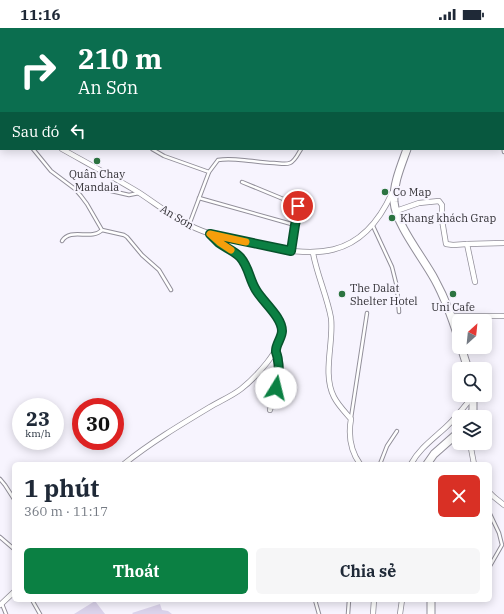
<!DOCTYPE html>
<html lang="vi">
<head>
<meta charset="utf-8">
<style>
	body { margin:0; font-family:"IBM Plex Serif",serif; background:#f6f6f7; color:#1f2937; height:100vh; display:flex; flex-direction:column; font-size:15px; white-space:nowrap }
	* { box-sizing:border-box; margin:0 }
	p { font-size:13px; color:#747a83 }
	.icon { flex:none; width:22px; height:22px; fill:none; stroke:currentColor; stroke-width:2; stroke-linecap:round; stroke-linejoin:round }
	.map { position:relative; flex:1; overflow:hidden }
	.side { position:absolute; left:12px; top:434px; width:480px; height:140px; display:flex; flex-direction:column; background:#fff; border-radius:6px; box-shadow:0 2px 10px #0003 }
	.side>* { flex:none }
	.guide { position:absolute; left:0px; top:0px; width:504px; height:122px; box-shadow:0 2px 10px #0003; background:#0b6e4f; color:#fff; overflow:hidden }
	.needle { width:26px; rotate:27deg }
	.buttons { position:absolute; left:452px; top:286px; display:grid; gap:8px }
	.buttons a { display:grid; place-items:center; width:40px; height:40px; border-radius:6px; background:#fff; box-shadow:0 2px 10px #0003; font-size:20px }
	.speed { position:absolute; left:12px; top:370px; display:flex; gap:8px; font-size:20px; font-weight:700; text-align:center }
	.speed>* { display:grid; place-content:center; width:52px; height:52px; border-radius:50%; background:#fff; box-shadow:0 2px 10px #0003; line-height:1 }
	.speed small { font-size:10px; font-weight:400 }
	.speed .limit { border:6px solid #d22; background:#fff; color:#111 }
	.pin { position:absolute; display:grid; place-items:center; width:34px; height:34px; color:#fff; margin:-17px; border:2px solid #fff; border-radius:50%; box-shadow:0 1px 4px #0007 }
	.me { position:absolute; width:44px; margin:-22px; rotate:9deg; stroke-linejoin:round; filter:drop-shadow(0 0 3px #0008) }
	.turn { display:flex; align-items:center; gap:14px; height:84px; padding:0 12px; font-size:18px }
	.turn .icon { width:52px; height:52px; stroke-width:2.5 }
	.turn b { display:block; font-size:28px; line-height:34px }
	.then { display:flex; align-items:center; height:38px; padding:0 12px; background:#0003; gap:8px; font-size:15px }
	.round { display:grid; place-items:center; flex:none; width:42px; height:42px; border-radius:6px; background:#f6f6f7 }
	.summary { display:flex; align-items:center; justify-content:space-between; height:68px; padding:0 12px }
	h1 { font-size:24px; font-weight:800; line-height:30px }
	.button { display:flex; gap:8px; margin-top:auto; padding:8px 12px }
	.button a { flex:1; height:46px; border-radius:6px; background:#0b8043; color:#fff; font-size:16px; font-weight:800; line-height:46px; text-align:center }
	.button a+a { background:#f6f6f7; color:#1f2937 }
	.status { display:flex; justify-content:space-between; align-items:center; height:28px; padding:0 20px; background:#fff; direction:ltr }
	.status svg { height:11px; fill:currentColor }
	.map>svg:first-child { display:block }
	.green { fill:#dbd3eb }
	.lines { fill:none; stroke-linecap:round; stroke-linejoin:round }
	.lane-casing { stroke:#918e99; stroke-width:4.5 }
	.street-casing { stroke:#918e99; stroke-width:6 }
	.secondary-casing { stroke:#918e99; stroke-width:9 }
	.lane { stroke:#fff; stroke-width:2.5 }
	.street { stroke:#fff; stroke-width:4.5 }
	.secondary { stroke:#fff; stroke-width:7 }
	.route-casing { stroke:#07532c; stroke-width:10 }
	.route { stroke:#0b8043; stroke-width:7 }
	.slow { stroke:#f59e0b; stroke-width:7 }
	.poi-dot { fill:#2c7441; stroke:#f7f4fe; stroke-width:1.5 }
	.labels { text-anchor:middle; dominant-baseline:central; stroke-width:4; stroke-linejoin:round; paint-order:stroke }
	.poi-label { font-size:11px; fill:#323035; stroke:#f7f4fe; text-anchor:start }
	.street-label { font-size:11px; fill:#323035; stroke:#f7f4fe }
</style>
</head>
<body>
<div class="status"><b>11:16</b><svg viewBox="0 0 49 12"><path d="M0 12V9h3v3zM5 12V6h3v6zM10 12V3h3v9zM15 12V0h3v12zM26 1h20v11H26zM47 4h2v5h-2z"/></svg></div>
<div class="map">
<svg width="504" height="586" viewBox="0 0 504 586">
	<rect width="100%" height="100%" fill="#f7f4fe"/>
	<g class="green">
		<path d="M95,573L105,586H74Z"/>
		<path d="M160,576L162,582L168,583L172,586H133L132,585Z"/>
	</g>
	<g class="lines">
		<g class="lane-casing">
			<g id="lane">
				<path d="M16,0L18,1"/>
				<path d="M129,0V1"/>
				<path d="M224,1V0"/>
				<path d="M260,1L261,0"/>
				<path d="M503,27L504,24"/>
				<path d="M503,94H504"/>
				<path d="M503,116L504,124"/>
				<path d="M33,121L51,143L75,161L81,168L87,176L102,202L124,207L127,209L142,227L159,242L171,262"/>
				<path d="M152,121L164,128L209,144L189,197"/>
				<path d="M209,144L218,132C230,130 240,132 252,133C259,134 267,135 274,135C279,135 285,137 290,135C295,133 298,126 301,121"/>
				<path d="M242,154L293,175L298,178V183L295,197L291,223"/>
				<path d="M75,161L107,162L129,167L139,165"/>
				<path d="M199,170L295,197"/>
				<path d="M373,198L392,239L397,259L399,284"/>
				<path d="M62,213C71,199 91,213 102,202"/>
				<path d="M351,390L367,285"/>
				<path d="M380,436L387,418L397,403"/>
				<path d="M0,451L5,457L14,471"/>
				<path d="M490,486L499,505L502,517L490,538"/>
				<path d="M0,509L14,521"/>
				<path d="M32,572L40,586"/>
				<path d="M315,572L319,586"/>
				<path d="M2,576L6,586"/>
				<path d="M348,586L349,572"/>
			</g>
		</g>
		<g class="street-casing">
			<g id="street">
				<path d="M420,0L422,1"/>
				<path d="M429,1V0"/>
				<path d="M466,1L467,0"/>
				<path d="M0,82L1,83"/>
				<path d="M62,121C87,135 113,149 138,164C155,175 171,188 189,197C208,207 229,211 250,215C314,230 361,234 392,165"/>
				<path d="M396,183L419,175L439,173L442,177V192L446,216L453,217L467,216"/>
				<path d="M313,225C317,247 327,268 331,290C334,314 322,346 334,369C338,377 345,384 351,391C348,408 350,422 360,436"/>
				<path d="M475,254L467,216L504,215"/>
				<path d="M452,288H504"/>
				<path d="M270,382L279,346V334L276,322"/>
				<path d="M470,415L474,436"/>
				<path d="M124,436C150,415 180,397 210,379C220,373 232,368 241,361C255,350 283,321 282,302C281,288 263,274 256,262C250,252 249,241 242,232C236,224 228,221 220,215C217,213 214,210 211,207"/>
				<path d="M411,436C419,421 433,411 446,399C456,390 464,379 473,368"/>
				<path d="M490,465L494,469L504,477"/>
				<path d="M0,577L14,564"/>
				<path d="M373,586L374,572"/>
				<path d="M400,586L402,572"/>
			</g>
		</g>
		<g class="secondary-casing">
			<g id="secondary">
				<path d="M460,1V0"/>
				<path d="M407,121C401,138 393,156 394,174C396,197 424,231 435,252C446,272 452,290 459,312"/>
				<path d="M461,319L468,341"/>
				<path d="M470,389L473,382V367"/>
				<path d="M427,436L434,426L459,404"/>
				<path d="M431,586V572"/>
			</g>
		</g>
		<use href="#lane" class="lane"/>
		<use href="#street" class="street"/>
		<use href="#secondary" class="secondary"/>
	</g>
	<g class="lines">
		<g class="route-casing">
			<path id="route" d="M276,360C278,351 280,342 278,333C278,330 277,327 276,324C275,317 282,310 282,303C282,289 263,274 256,262C249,251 249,239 240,229C234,223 226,220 219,215C216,212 213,209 210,206L291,223L295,197L298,183V178"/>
		</g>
		<use href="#route" class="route"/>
		<path class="slow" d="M231,222L219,214L210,206L246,214"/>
	</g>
	<g class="poi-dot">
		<circle cx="97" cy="133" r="4"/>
		<circle cx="385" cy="164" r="4"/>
		<circle cx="392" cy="190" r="4"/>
		<circle cx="342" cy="266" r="4"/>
		<circle cx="453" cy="266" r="4"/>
	</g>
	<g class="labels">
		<g class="poi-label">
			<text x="97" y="146" text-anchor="middle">Quân Chay<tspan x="97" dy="13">Mandala</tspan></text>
			<text x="393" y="164">Co Map</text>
			<text x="400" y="190">Khang khách Grap</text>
			<text x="350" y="260">The Dalat<tspan x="350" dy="13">Shelter Hotel</tspan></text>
			<text x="453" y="279" text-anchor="middle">Uni Cafe</text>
		</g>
		<g class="street-label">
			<text transform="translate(177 189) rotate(31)">An Sơn</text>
		</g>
	</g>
</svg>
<div class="buttons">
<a><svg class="needle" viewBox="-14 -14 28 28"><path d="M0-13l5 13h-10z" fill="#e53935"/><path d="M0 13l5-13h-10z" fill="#747a83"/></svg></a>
<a><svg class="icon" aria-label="search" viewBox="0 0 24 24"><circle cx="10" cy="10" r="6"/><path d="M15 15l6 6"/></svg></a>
<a><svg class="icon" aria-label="layers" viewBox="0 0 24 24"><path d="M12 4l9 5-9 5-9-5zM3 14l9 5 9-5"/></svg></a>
</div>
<div class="speed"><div>23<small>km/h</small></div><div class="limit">30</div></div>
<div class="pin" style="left:298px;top:178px;background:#d93025"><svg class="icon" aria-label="arrive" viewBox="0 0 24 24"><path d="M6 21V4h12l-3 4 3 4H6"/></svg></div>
<svg class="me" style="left:276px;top:360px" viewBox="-20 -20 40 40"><circle r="19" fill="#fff"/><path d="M0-13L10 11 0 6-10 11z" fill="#0b8043"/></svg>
<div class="guide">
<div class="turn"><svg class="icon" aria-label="right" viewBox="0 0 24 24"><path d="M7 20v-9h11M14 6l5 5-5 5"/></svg><div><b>210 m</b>An Sơn</div></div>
<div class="then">Sau đó<svg class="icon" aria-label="left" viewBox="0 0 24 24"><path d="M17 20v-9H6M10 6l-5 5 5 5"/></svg></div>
</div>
<section class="side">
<div class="summary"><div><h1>1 phút</h1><p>360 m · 11:17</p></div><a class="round" style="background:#d93025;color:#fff"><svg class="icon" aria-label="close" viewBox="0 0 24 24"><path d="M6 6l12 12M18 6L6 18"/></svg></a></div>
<div class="button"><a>Thoát</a><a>Chia sẻ</a></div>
</section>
</div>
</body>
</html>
